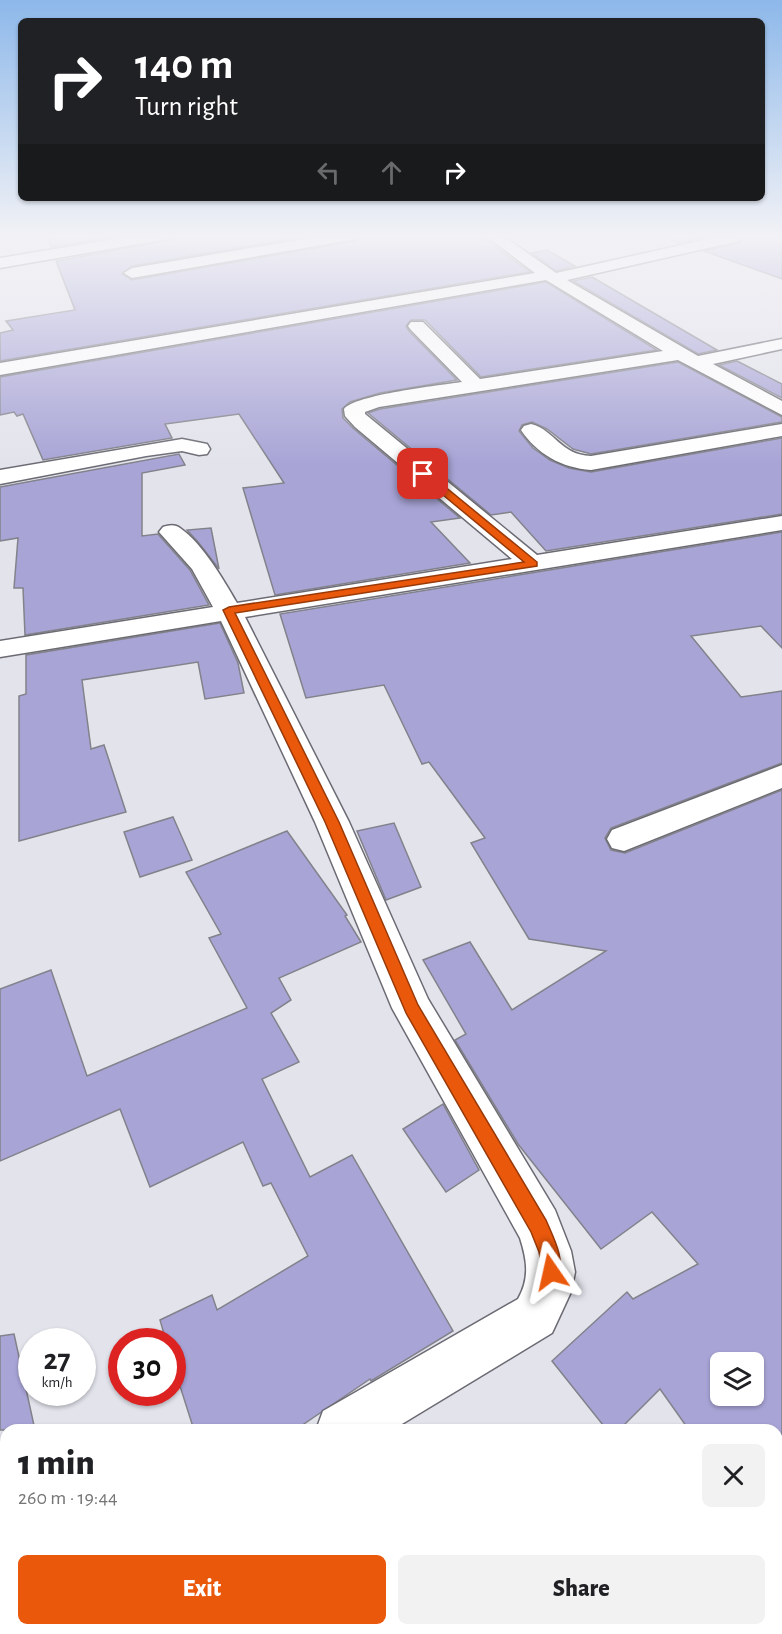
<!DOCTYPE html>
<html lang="en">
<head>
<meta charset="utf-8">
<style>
	body { margin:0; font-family:"Alegreya Sans",sans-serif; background:#f2f2f2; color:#202124; height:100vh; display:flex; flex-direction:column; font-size:22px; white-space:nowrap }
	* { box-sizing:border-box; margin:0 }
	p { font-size:20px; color:#757577 }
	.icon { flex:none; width:33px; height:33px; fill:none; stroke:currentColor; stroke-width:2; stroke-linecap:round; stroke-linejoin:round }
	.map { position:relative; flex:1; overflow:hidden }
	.drawer { position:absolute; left:0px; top:1424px; width:783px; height:212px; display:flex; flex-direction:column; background:#fff; border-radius:18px 18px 0 0; box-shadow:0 2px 4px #0004 }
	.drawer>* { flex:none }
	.hud { position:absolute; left:18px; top:18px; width:747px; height:183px; border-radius:9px; box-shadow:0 2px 4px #0004; background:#202124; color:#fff; overflow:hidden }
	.buttons { position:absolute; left:710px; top:1352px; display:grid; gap:12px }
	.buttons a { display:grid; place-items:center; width:54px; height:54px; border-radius:9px; background:#fff; box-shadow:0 2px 4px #0004; font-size:30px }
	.speed { position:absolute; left:18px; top:1328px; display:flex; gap:12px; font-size:30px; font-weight:700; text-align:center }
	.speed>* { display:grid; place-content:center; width:78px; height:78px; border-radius:50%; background:#fff; box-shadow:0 2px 4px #0004; line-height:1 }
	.speed small { font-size:15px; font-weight:400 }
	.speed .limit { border:9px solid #d22; background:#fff; color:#111 }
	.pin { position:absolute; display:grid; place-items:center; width:51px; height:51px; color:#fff; margin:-26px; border-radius:12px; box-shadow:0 3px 9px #0006 }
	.me { position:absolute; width:66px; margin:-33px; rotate:349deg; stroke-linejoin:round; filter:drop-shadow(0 0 4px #0008) }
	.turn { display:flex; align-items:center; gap:21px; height:126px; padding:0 18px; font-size:27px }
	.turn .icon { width:78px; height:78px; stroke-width:2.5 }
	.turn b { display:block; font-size:42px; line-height:51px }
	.lanes { display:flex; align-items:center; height:57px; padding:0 18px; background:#0003; justify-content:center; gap:30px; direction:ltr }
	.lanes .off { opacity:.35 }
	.round { display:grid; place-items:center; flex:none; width:63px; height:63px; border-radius:9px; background:#f2f2f2 }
	.headline { display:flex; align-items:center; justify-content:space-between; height:102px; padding:0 18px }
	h1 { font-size:36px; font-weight:800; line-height:45px }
	.action { display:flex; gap:12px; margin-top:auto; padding:12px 18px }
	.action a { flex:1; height:69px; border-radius:9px; background:#ea580c; color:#fff; font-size:24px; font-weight:800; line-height:69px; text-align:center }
	.action a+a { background:#f2f2f2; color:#202124 }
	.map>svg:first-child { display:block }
	.building { fill:#a8a4d6; stroke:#82828b; stroke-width:1.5; fill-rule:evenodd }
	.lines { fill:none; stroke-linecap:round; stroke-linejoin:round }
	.minor-casing { stroke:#6c6b74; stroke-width:3 }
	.minor { fill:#fff; fill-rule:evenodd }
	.route { fill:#ea580c; stroke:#983908; stroke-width:1.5 }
</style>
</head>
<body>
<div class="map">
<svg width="782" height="1634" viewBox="0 0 782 1634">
	<rect width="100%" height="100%" fill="#e3e3ec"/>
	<g class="building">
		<path d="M47,235H123L51,247Z"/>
		<path d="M176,235H313L132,266L122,274L132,280L356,241L365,235H479L530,272L0,361V333L13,330L6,321L75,310L56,261L167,241Z"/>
		<path d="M673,235H714L680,243L672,240Z"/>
		<path d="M742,235H782V279L704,251L740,243L743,239Z"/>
		<path d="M547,250L575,266L556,271L532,253Z"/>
		<path d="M592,277L717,350L698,354L573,281Z"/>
		<path d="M546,282L657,350L481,377L425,320H411L406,326L409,331L457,380L380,393L350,402L342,409L343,418L354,429L460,518L431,522L470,563L275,595L243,488L284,483L239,414L165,424L172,438L43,460L23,414L17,416L14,412L0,415V377Z"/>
		<path d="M737,361L782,384V398L719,365Z"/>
		<path d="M678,362L782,417V422L591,454L573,449L547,429L532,422L522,425L519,431L533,448L550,460L569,468L591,472L782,438V514L546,551L511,512L491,515L368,413L380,409Z"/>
		<path d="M179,454L185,465L142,473V536L158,534L190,570L209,605L25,635L23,588H14L18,538L0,541V487Z"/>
		<path d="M211,528L219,569L198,542L187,530Z"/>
		<path d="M782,532V648L761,626L691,636L741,697L782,691V763L611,828L605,838L611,850L625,853L782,790V1493L777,1485V1430H689L660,1389L619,1430H607L552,1361L627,1292L633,1299L698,1264L652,1212L601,1249L518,1144L455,1040L466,1034L423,960L470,942L512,1010L606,951L529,939L471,843L485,838L429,762L422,764L384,685L306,698L280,614ZM720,1362H753V1395H720Z"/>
		<path d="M220,623L238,663L244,693L205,699L198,662L82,680L91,749L104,745L126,812L19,841V696L26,694V655Z"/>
		<path d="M173,817L192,860L140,877L124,832Z"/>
		<path d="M394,823L421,887L386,900L357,831Z"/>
		<path d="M287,831L347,915L345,916L361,942L279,978L291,1000L271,1013L299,1062L262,1079L310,1177L352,1155L453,1331L371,1381L370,1379L295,1430H194L172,1361V1341H166L160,1320L212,1295L217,1310L308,1256L271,1183L263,1186L243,1142L150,1187L120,1109L0,1161V989L51,970L87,1076L247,1008L209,938L221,934L186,872Z"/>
		<path d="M443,1104L479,1170L446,1192L403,1129Z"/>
		<path d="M14,1334L35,1430H0V1336Z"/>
	</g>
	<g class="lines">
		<g class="minor-casing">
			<g id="minor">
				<path d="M139,235H174L167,239L0,268V258Z"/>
				<path d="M328,235H363L356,239L132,278L124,273L132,268Z"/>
				<path d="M485,235H502L556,273L726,235H739L741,238L739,241L567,280L698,356L782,339V349L713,364L782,401V415L678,360L379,407L365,412V414L537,555L782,516V530L245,617L349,822L428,999L555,1210L571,1251L575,1272L571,1292L552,1333L392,1430H316L323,1411L518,1299C530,1278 527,1260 520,1238L392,1008L315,822L221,621L0,657V641L213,607L192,569L159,532L163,527C169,525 175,524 180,528C203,544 223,579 237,603L512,559L355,427L345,416L344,409C354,395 441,385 462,382L411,330L408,326L411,322H423L480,379L663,351L546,280L0,375V363L535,273Z"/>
				<path d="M531,424C555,430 560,455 591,456L782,424V436L591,470C562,468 537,454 521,430L524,426Z"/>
				<path d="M182,439L207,444L210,449L207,454L199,455L182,451L146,456L0,484V470Z"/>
				<path d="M782,765V788L624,851L612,848L607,839L612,830Z"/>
				<path d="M6,1595V1629H33L31,1634H0V1597Z"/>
			</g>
		</g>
		<use href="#minor" class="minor"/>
	</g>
	<linearGradient id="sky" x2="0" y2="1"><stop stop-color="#8db8ea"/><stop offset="0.51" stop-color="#f2f2f6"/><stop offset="1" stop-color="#f2f2f6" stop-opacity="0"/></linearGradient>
	<rect width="782" height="464" fill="url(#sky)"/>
	<path class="route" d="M420,472H427L537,562V566L235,613L339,822L418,1005L546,1220C553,1237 566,1260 558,1278L551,1281L544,1278L539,1252L531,1232L406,1013L325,822L223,610L229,607L524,562L420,476Z"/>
</svg>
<div class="buttons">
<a><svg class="icon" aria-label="layers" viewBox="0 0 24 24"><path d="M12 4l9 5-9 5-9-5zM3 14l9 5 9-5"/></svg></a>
</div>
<div class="speed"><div>27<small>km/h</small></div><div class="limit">30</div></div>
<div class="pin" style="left:423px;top:474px;background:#d93025"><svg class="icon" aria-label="arrive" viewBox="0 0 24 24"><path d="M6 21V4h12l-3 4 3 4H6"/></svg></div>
<svg class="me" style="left:551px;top:1272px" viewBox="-20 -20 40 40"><path d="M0-17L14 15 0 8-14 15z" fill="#ea580c" stroke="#fff" stroke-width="4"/></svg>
<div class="hud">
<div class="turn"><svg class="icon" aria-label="right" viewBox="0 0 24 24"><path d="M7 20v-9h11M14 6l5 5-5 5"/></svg><div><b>140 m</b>Turn right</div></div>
<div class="lanes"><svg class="icon off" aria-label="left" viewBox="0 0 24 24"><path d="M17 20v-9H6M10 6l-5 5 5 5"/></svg><svg class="icon off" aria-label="ahead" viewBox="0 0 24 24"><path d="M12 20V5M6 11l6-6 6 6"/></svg><svg class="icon" aria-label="right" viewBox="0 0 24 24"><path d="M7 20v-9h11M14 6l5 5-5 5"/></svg></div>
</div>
<section class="drawer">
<div class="headline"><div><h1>1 min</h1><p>260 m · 19:44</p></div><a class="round"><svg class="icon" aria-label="close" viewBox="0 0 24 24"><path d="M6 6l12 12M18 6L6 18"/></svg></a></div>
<div class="action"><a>Exit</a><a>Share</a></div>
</section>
</div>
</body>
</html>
